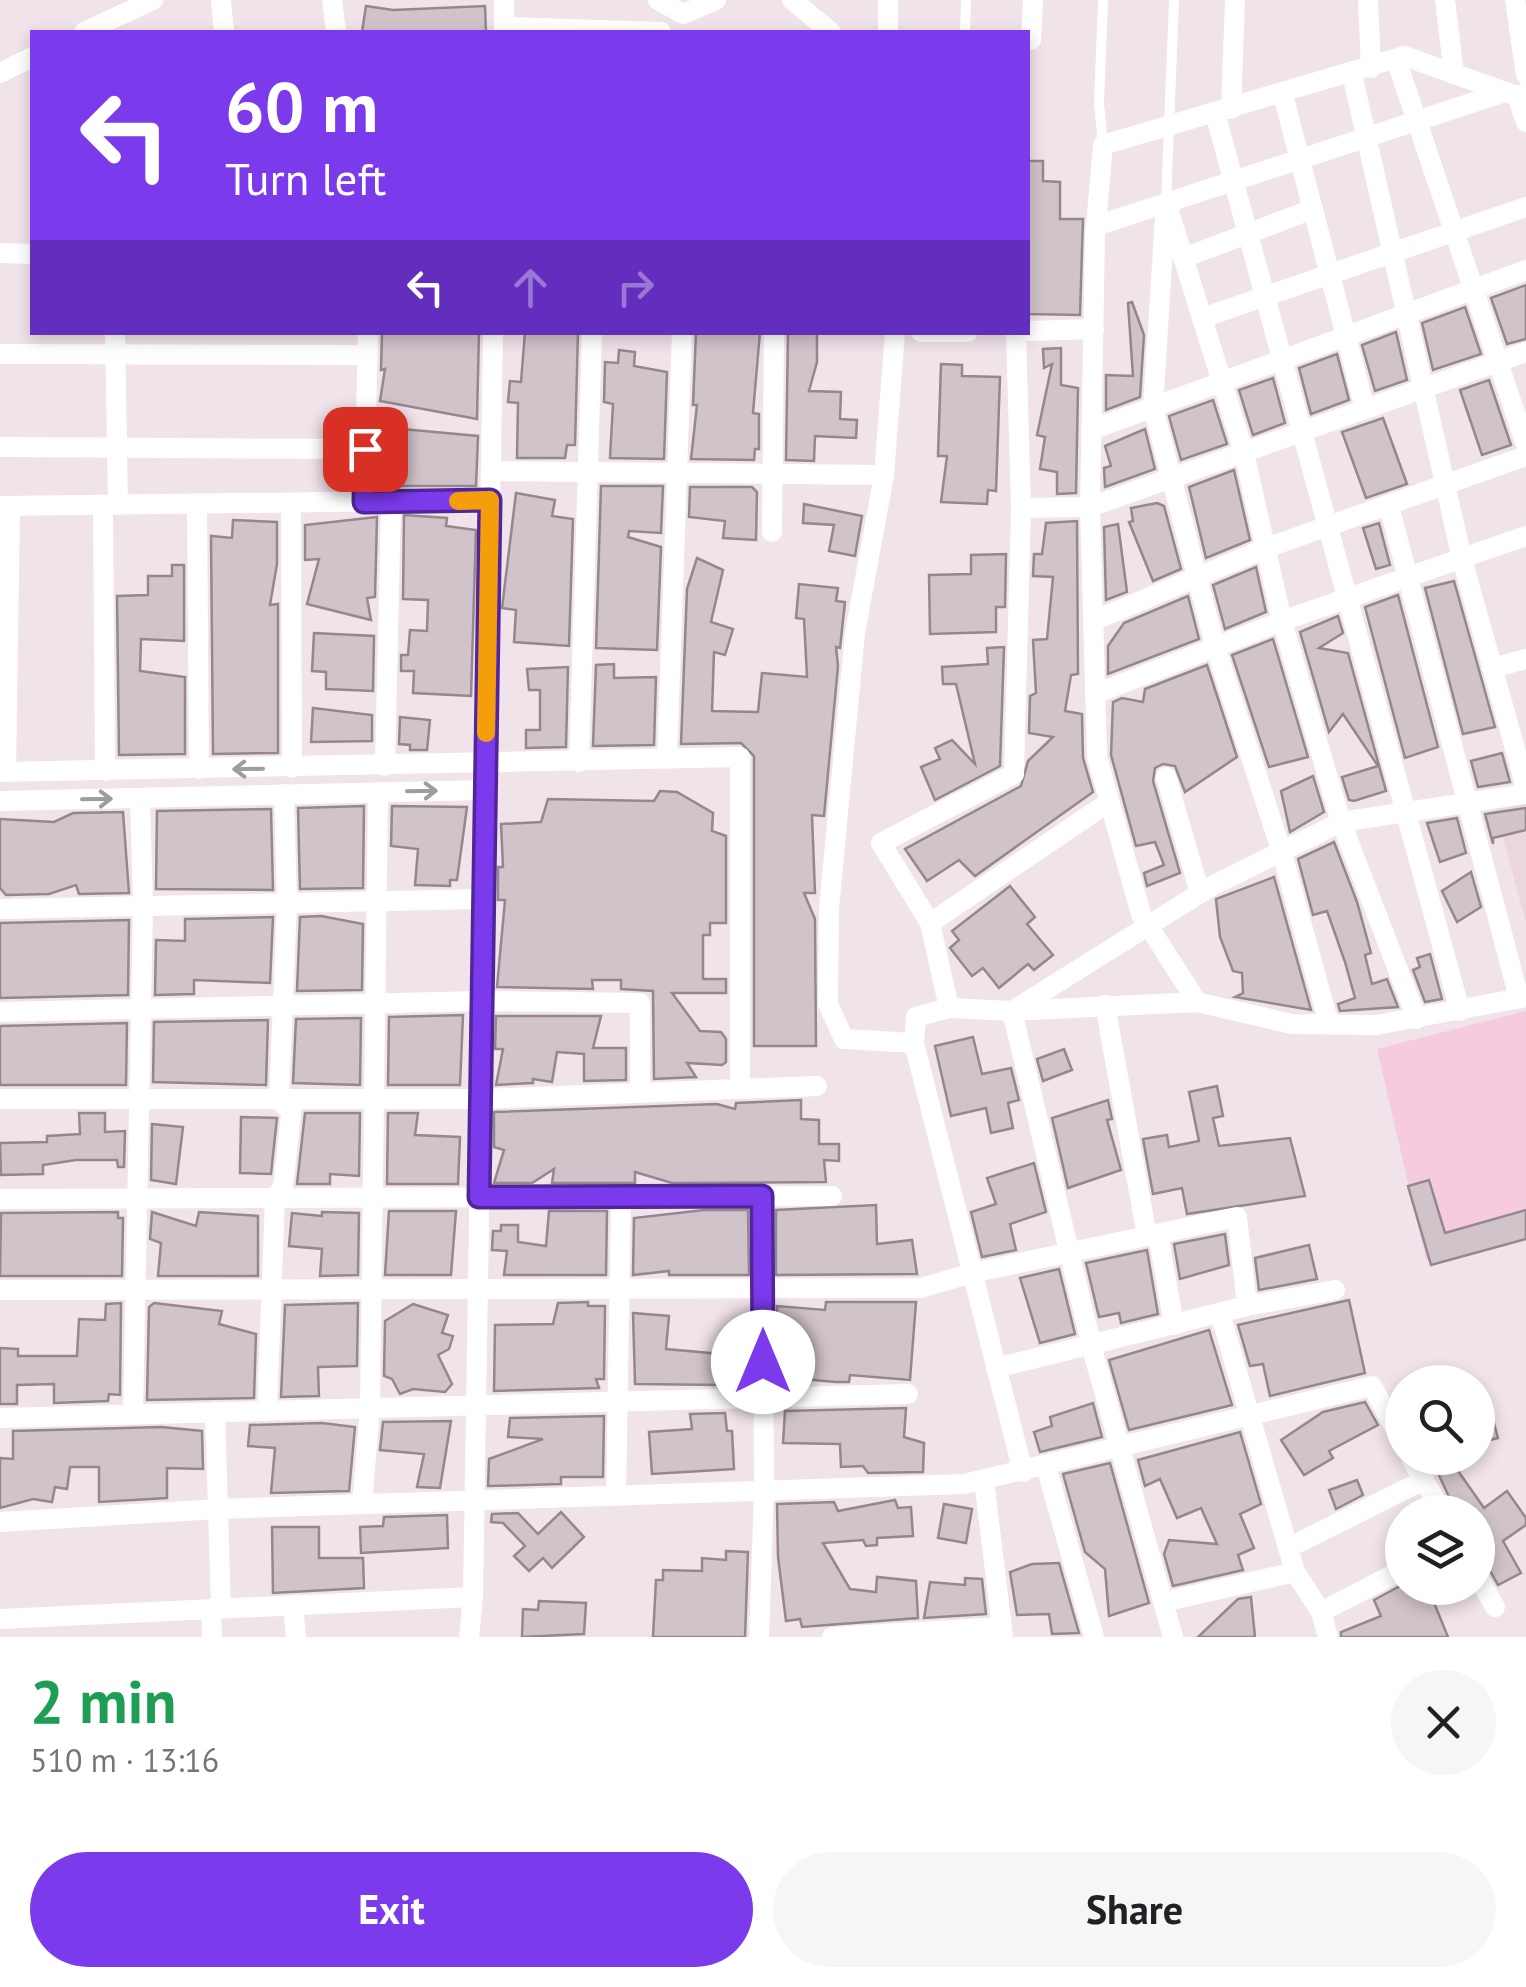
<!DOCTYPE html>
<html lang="en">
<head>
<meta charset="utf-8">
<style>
	body { margin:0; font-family:"PT Sans",sans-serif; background:#f6f6f6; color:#202124; height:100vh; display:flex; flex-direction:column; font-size:38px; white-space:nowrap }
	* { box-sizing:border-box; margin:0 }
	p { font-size:32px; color:#757577 }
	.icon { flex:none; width:55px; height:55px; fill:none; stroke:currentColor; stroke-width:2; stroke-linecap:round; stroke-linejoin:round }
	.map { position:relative; height:1637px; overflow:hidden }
	.panel { display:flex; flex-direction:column; background:#fff; flex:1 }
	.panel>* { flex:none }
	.banner { position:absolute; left:30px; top:30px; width:1000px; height:305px; border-radius:0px; box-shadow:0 5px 15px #0003; background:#7c3aed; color:#fff; overflow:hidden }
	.buttons { position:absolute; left:1385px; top:1365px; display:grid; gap:20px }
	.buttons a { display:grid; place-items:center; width:110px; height:110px; border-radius:50%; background:#fff; box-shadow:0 5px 15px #0003; font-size:50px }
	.pin { position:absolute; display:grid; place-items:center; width:85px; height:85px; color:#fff; margin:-42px; border-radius:20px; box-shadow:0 5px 15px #0006 }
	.me { position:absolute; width:110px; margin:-55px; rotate:0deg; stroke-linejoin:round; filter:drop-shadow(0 0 8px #0008) }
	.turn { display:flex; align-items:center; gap:35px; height:210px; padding:0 30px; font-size:45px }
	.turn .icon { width:130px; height:130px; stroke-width:2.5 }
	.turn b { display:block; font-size:70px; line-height:85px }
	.lanes { display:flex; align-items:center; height:95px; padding:0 30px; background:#0003; justify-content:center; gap:50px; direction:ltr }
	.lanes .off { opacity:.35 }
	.round { display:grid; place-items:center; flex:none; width:105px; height:105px; border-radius:52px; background:#f6f6f6 }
	.overview { display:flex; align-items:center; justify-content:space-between; height:170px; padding:0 30px }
	h1 { font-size:60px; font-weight:700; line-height:75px; color:#1e9e55 }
	.cta { display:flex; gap:20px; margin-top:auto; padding:20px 30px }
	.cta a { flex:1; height:115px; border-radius:60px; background:#7c3aed; color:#fff; font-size:40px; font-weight:700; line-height:115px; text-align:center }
	.cta a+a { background:#f6f6f6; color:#202124 }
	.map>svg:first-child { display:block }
	.built { fill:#ebd6e0 }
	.green { fill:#f6cadf }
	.building { fill:#d0c3c9; stroke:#94888e; stroke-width:2.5 }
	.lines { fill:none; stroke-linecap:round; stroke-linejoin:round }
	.service { stroke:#fff; stroke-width:10 }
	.minor { stroke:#fff; stroke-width:20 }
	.oneway { stroke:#9e9c9d }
	.route-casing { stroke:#51269a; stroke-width:25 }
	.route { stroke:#7c3aed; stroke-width:18 }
	.slow { stroke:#f59e0b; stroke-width:18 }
</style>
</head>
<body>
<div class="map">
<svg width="1526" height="1637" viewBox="0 0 1526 1637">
	<rect width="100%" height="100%" fill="#f0e3e9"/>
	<path class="built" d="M1526,801V922L1495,809Z"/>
	<path class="green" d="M1526,1011V1236L1426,1260L1377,1049Z"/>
	<g class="building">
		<path d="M366,6L393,10L485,6L486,32H362Z"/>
		<path d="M1028,161H1043V181L1060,182V219H1083L1080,315L1028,314Z"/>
		<path d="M1526,285V339L1507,344L1491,298Z"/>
		<path d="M1132,302L1144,335L1140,397L1106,410V375L1133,376L1128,303Z"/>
		<path d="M1465,307L1481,354L1433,370L1422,323Z"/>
		<path d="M382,332H479L477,419L380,401L385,369L381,370Z"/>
		<path d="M525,332H578L575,445H567L565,458H517L518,403L508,402L510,381L521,382Z"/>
		<path d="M696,332H760L753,413L759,414V449H755L754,460L691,459L697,405H693Z"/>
		<path d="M788,332H817V362L809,391L841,392L840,419L857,420L856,438L815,436L814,461L786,460Z"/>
		<path d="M1396,332L1407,380L1375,391L1362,345Z"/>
		<path d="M1061,348V385L1078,388L1076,493L1057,494V472L1040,469L1045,437L1037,435L1052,364L1044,368L1043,349Z"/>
		<path d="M619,350L635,352L634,366L667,372L664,459L610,458L613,404L604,402L605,362L618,363Z"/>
		<path d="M1337,354L1349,400L1311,414L1299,368Z"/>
		<path d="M941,364L962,365V376L1000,377L996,491L988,490L987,504L941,502L947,456H938Z"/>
		<path d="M1273,378L1285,423L1253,435L1239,390Z"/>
		<path d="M1489,380L1511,445L1482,455L1460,390Z"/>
		<path d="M1213,400L1227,444L1181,460L1169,416Z"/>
		<path d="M1383,418L1407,484L1366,498L1342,432Z"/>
		<path d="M380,427L478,436L476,486H390L392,463L379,462Z"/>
		<path d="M1145,429L1155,469L1105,487L1104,468L1111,466L1105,446Z"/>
		<path d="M1234,470L1250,540L1206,558L1189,487Z"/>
		<path d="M601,486H663L661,533L629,531L628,537L661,547L657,650L596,648Z"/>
		<path d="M690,487H752L757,492L756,540L723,538L725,521L689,517Z"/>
		<path d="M516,493L555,500L552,516L573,519L569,646L514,642L516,610L502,608Z"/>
		<path d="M1157,503L1164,506L1181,569L1153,581L1129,522L1133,521L1131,508Z"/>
		<path d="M804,504L862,516L855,556L829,551L834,525L803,523Z"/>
		<path d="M404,515L447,518L446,526L476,530L471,696L413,693L414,671H401V655H408L410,630L427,631L428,600L403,599Z"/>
		<path d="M377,517L375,597L367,598L371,620L307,604L319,559L305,560V525Z"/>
		<path d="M233,520L277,522V564L270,605L278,604V753L213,754L211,536L232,538Z"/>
		<path d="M1077,521L1078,674L1071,675L1065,711L1082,714L1083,758L1093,792L975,876L959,860L927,881L905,849L1021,786L1028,761L1053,737L1029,733L1030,696L1036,693L1033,640L1047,639L1053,577L1033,576L1034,554H1042L1046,523Z"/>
		<path d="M1379,523L1390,565L1376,569L1363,528Z"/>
		<path d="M1118,524L1127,592L1106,600L1104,527Z"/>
		<path d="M1006,554L1005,607H996V632L930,634L929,575L971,574V555Z"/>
		<path d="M697,558L723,570L711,622L733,629L725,655L714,652L712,711L758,712L762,673L807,677L804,619L796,618L799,584L838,588L836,601L845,602L840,648L836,647L838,666L824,816L812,815L815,893H804L815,919L816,1046H754V756L741,743L681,744L687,589Z"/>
		<path d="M172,565H184V641L141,639L140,671L185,677V754L119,755L117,596L148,595V576H172Z"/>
		<path d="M1256,567L1266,612L1225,629L1213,585Z"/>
		<path d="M1454,581L1495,727L1463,734L1425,588Z"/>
		<path d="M1398,595L1438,747L1405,758L1365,607Z"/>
		<path d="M1188,596L1199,639L1108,674V646L1124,623Z"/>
		<path d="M1338,616L1343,633L1319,648L1348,653L1386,791L1354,801L1349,800L1342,777L1378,766L1343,714L1329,732L1300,632Z"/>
		<path d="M314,633L374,636L373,691L326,689V672L312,671Z"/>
		<path d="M1273,639L1308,757L1269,767L1232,655Z"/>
		<path d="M1004,647L1000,766L935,800L921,767L940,759L935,748L952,740L975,764L956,684H943L942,667L988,664L987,648Z"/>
		<path d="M614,664V678L656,677L654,745L593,746L596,665Z"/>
		<path d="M1207,665L1237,757L1185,792L1175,766L1163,764L1155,768L1153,781L1180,873L1147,886L1144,873L1164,865L1155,842L1136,846L1111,755L1113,702L1122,698L1143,702L1145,689Z"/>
		<path d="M568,667L566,747L526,748V730H540V690H529L527,669Z"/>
		<path d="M313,708L372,715V741L311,742Z"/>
		<path d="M400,717L430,720L427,750H410V745L399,744Z"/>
		<path d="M1502,753L1510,782L1478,787L1471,761Z"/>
		<path d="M1313,776L1324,812L1290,832L1281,791Z"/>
		<path d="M660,791L677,792L713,813L712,831L726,836V923H710V935H703V979H726V993H672L700,1031L721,1032L726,1039V1062L722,1065L687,1063L696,1077L654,1079L653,991L621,989V980H592L593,989L497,987L505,900H498V867H503L501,824L541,822L548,799L654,801Z"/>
		<path d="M364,806L363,888L300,889L298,808Z"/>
		<path d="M392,806L467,807L457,880H450V886L415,885L418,849L391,846Z"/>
		<path d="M1526,808V830L1493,838V844L1485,814Z"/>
		<path d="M271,809L273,890L156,889L157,811Z"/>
		<path d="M123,812L129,893L79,894L76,885L49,894L6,895L0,888V819L54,822L73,813Z"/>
		<path d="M1457,818L1466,853L1440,862L1427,823Z"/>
		<path d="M1334,842L1357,902L1371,953L1365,955L1372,984L1387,979L1398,1007L1340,1011L1338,1004L1355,998L1345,962L1327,911L1313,915L1298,859Z"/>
		<path d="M1471,872L1481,907L1457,922L1442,891Z"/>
		<path d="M1274,877L1311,1010L1235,997L1243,993L1242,973L1233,971L1220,937L1216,899Z"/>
		<path d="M1010,886L1035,917L1027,924L1053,955L1034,970L1028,964L999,988L983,968L972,976L950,948L959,940L952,931Z"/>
		<path d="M321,916L363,924L362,990L297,991L300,917Z"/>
		<path d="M273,917L270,983L194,980V994L155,995L156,940L185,941V919Z"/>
		<path d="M129,920L128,995L0,998V923Z"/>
		<path d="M1430,954L1442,999L1425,1002L1413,970L1420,967L1417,958Z"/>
		<path d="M463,1015L460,1085H388L389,1017Z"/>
		<path d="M496,1016H601L593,1048H626V1080L584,1081V1054L557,1052L552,1082L533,1079V1083L496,1085L503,1049H495Z"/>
		<path d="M361,1018L360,1085L293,1083L296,1019Z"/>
		<path d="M268,1020L266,1085L153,1082L154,1022Z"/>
		<path d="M127,1023L126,1085H0V1026Z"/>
		<path d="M973,1037L982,1074L1011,1068L1019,1100L1008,1103L1013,1128L991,1133L986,1108L951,1116L935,1046Z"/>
		<path d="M1064,1049L1072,1070L1043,1081L1037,1059Z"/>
		<path d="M1217,1086L1223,1116L1213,1118L1219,1146L1290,1138L1305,1196L1187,1214L1182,1188L1153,1194L1143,1139L1167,1135L1169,1147L1199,1141L1189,1092Z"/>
		<path d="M801,1100V1119L819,1120V1144H839V1161L824,1160L826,1182L672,1183L635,1172V1183H552L554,1169L532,1183H494L504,1150L494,1147V1112L717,1104L735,1109L736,1103Z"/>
		<path d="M1108,1100L1112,1119L1107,1120L1121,1170L1068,1188L1052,1118Z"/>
		<path d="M79,1113H105V1132L125,1131L124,1167H118L117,1160H76L43,1165V1174L1,1175L0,1143L47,1142V1136L80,1134Z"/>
		<path d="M305,1113H360L359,1176L330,1174V1184H297Z"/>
		<path d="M388,1113H418L415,1135L460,1137L458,1184H387Z"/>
		<path d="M241,1117L277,1118L271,1174L240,1173Z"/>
		<path d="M152,1124L183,1127L176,1184L151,1180Z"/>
		<path d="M1034,1163L1046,1212L1010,1224L1016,1250L982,1257L971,1212L996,1204L987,1178Z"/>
		<path d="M1429,1180L1445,1233L1526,1210V1239L1431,1265L1408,1186Z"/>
		<path d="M876,1205L877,1244L912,1240L917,1274L776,1275V1210Z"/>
		<path d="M704,1210H748L749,1275H669V1271L633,1275L634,1218Z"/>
		<path d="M389,1211H456L451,1275H385Z"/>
		<path d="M549,1211H607L606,1275H504L507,1251L492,1250L493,1231H501V1225H518V1242L546,1246Z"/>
		<path d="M118,1212V1218H123L122,1276H0L1,1213Z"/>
		<path d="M152,1212L196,1226L199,1212L258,1216V1276H158L161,1243L150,1239Z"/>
		<path d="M322,1212L359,1213L358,1275L320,1276L322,1249L289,1246L292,1213L322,1216Z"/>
		<path d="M1225,1234L1229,1265L1180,1279L1174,1244Z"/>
		<path d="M1309,1245L1317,1279L1259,1290L1255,1258Z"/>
		<path d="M1147,1250L1158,1314L1121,1323L1119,1313L1099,1317L1086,1263Z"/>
		<path d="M1059,1269L1075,1334L1040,1343L1020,1278Z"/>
		<path d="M1349,1300L1365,1373L1270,1396L1263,1364L1250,1366L1238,1325Z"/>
		<path d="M588,1302V1306H605L604,1379H596L599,1388L494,1391L495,1325L553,1324L558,1303Z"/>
		<path d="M826,1302H916L910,1380L850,1375L849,1382H835L782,1377L784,1347H777V1306L825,1310Z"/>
		<path d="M121,1303L120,1395L109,1394L108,1401L54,1403V1384L17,1385V1404H0V1348L18,1349V1356H77L79,1319L105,1320L106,1304Z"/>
		<path d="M154,1303L222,1311L219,1324L256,1334L254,1398L147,1400L149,1307Z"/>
		<path d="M358,1303L357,1366L318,1367L319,1396L281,1397L285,1305Z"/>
		<path d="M413,1304L448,1315L442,1333L453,1336L449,1349L438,1355L452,1384L445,1392L413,1389L400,1394L392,1379L384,1376L385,1321Z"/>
		<path d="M633,1313L669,1316L666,1349L721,1354V1385L635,1384Z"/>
		<path d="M1209,1330L1232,1405L1129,1430L1109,1360Z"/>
		<path d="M1365,1402L1378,1425L1329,1451L1333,1458L1304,1475L1281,1440L1323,1412Z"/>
		<path d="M1093,1403L1102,1437L1040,1452L1034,1432L1052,1426L1050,1417Z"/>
		<path d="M906,1408L904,1437L924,1443L923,1472L868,1473L863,1466L841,1467L840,1444L783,1443L785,1411Z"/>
		<path d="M1490,1409L1498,1438L1478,1443V1412Z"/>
		<path d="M725,1413L727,1431H732L734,1469L652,1474L649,1432L692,1429L690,1414Z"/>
		<path d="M604,1416L603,1477H561V1484L488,1486L489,1459L543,1439L508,1437L510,1418Z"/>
		<path d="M451,1421L440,1488L417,1487L424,1454L380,1450L383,1422Z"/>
		<path d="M322,1423L355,1427L349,1491L271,1493L275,1448L248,1446L250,1425Z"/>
		<path d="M161,1427L202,1431L203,1469L167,1468V1498L99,1502V1467H70L67,1489L55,1487L52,1502L33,1499L0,1508V1458L13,1459V1431Z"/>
		<path d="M1240,1432L1261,1504L1240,1514L1254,1548L1238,1555L1243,1570L1173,1586L1164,1554L1169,1540L1217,1544L1201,1508L1177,1518L1160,1479L1145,1486L1138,1460Z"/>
		<path d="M1431,1458H1449L1484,1508L1507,1491L1526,1518V1525L1503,1541L1521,1573L1498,1585L1489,1569L1478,1563V1512H1456Z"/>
		<path d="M1110,1463L1149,1603L1109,1616L1105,1569L1085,1552L1063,1474Z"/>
		<path d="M1357,1480L1363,1495L1336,1509L1329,1490Z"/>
		<path d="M895,1500L898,1508L911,1507L913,1536L877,1538V1545L866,1546L863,1540L823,1543L850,1589L876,1592L877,1577L916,1581L918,1618L802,1627L800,1619L786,1621L778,1557L777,1504L834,1502L838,1511Z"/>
		<path d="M944,1504L972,1509L966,1543L938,1538Z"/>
		<path d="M561,1512L584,1537L552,1568L543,1558L529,1571L514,1556L525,1546L503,1523L491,1522L492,1514L518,1513L538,1534Z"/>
		<path d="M447,1515L448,1548L361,1553L360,1527L383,1526L384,1517Z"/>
		<path d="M272,1527H319V1558H363L364,1588L273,1593Z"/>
		<path d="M726,1551L748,1552L745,1637H653L656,1580H663V1570L702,1571V1558L726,1560Z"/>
		<path d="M1059,1563L1079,1633L1052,1634L1049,1614L1017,1615L1010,1572L1032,1564Z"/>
		<path d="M965,1578L982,1579L986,1614L924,1618L930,1582L965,1585Z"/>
		<path d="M1402,1585L1428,1588L1448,1637H1341V1632L1381,1616L1374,1600Z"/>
		<path d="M1251,1597L1255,1637H1198L1238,1599Z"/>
		<path d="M539,1601L586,1603L584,1634L522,1637L523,1609L538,1610Z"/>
	</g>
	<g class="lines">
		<g class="service">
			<path d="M1103,0L1099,103L1103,144"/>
			<path d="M965,32L966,0"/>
			<path d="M1166,202L1174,0"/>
		</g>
		<g class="minor">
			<path d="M221,0L224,32"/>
			<path d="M332,0L336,32"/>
			<path d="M658,0L683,14L716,0"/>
			<path d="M792,0L831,32"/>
			<path d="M1368,0L1371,68"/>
			<path d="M1445,0L1454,74"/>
			<path d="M1515,0L1526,75"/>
			<path d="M504,27L661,32"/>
			<path d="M84,32L153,0"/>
			<path d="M504,32V0"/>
			<path d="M888,32V0"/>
			<path d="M1028,40H1031L1033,0"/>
			<path d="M1396,59L1526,445"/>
			<path d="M0,73L32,57"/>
			<path d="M1352,74L1462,559L1526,788"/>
			<path d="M1526,93L1517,96L1404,56L1103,145L1095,237L1090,507L1097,757L1141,914L1197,1002L1292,1024L1376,1025L1526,997"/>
			<path d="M1283,95L1365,409"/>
			<path d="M1517,96L1526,122"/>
			<path d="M1231,109L1235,0"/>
			<path d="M1215,113L1460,1011"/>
			<path d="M1166,202L1244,453L1282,621L1341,822L1417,1019"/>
			<path d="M1165,217L1153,407L1215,646L1282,853L1329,1024"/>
			<path d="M1096,226L1505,92"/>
			<path d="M0,253L32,254"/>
			<path d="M1183,258L1313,209"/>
			<path d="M1202,318L1526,207"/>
			<path d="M1028,331L1094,329"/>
			<path d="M115,332L118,505"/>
			<path d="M895,332L884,475L855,633L829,908L828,1004L844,1039L914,1043L916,1017L949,1008L930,923L881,843L1014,774L1021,508L1090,507L1526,352"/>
			<path d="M921,332H968"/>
			<path d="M1016,332L1021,508"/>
			<path d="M0,354L367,355"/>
			<path d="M1091,430L1526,270"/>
			<path d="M0,447L365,449"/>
			<path d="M491,471L884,475"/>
			<path d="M364,502L368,332"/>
			<path d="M291,503L292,768"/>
			<path d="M197,504L199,769"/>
			<path d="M103,505L105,771"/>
			<path d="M0,506L490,500"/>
			<path d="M1389,506L1519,998"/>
			<path d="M772,532L774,332"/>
			<path d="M1093,621L1266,548L1526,456"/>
			<path d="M1492,668L1526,659"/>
			<path d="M1095,694L1282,621L1526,536"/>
			<path d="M667,759L682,332"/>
			<path d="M579,762L592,332"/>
			<path d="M385,766L391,502"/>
			<path d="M0,772L740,757V1089"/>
			<path d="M6,772L10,506"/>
			<path d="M1166,777L1200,893"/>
			<path d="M0,801L485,790"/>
			<path d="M0,909L484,899"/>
			<path d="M930,923L1109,802"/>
			<path d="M1105,1005L1147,1236"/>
			<path d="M949,1008L1012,1011L1197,1002"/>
			<path d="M0,1012L482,1001L640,1003V1093"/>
			<path d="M914,1043L1023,1472"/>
			<path d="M0,1099H481L817,1086"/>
			<path d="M0,1199L832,1196"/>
			<path d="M1158,1234L1174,1325"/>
			<path d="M0,1290L921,1288L972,1273L1237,1217L1247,1306L996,1368"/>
			<path d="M1247,1306L1335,1290"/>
			<path d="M1220,1313L1295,1572L1321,1612L1328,1637"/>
			<path d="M267,1411L275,1198L283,1187L292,1106H285L279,1099L287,903L284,794"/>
			<path d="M215,1412L221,1609"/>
			<path d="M133,1414L143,906L140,798"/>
			<path d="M0,1418L908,1394"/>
			<path d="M1411,1458L1442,1512"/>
			<path d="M1046,1466L1094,1637"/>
			<path d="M984,1480L1003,1637"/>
			<path d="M616,1496L621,1197"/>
			<path d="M362,1504L370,1408L378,792"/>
			<path d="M0,1522L218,1509L964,1484L1372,1386L1402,1441"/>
			<path d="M1288,1548L1424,1480"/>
			<path d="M1478,1577L1495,1607"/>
			<path d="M1163,1602L1295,1572"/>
			<path d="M293,1605L296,1637"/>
			<path d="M211,1609L212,1637"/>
			<path d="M1321,1612L1402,1570"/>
			<path d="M0,1619L473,1597"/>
			<path d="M469,1637L473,1597L493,332"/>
			<path d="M759,1637L764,1491L762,1196"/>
			<path d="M832,1637L1002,1627"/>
			<path d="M1173,1637L1093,1352L1012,1011L1210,887L1341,822L1526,794"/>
		</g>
	</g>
	<defs><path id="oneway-shaft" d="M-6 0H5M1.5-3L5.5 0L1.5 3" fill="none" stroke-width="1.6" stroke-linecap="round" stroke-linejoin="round" transform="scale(2.5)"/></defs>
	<g class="oneway">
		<use href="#oneway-shaft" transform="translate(248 769) rotate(179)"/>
		<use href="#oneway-shaft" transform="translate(422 791) rotate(-1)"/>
		<use href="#oneway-shaft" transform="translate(97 799) rotate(-1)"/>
	</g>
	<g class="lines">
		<g class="route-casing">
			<path id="route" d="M365,449L364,502L490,500L479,1197L762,1196L763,1362"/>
		</g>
		<use href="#route" class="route"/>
		<path class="slow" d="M458,501L490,500L486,733"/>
	</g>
</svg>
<div class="buttons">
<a><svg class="icon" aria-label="search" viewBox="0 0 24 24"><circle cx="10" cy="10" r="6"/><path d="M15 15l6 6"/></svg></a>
<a><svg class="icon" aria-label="layers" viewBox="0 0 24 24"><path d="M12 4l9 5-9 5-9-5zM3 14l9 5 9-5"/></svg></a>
</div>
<div class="pin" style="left:365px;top:449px;background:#d93025"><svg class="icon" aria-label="arrive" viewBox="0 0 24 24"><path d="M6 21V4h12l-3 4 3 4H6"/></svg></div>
<svg class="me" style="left:763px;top:1362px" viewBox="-20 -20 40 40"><circle r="19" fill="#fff"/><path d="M0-13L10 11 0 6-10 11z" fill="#7c3aed"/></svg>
<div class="banner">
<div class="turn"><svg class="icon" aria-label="left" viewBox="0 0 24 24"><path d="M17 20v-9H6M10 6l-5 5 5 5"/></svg><div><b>60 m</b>Turn left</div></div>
<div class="lanes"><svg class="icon" aria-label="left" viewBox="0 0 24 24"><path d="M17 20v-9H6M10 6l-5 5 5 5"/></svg><svg class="icon off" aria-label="ahead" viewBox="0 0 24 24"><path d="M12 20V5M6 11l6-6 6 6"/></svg><svg class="icon off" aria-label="right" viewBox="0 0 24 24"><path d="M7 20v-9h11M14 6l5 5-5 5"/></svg></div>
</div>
</div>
<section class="panel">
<div class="overview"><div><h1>2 min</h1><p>510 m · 13:16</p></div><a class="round"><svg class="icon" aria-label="close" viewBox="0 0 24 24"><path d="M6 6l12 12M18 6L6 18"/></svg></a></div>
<div class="cta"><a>Exit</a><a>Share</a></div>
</section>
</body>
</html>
